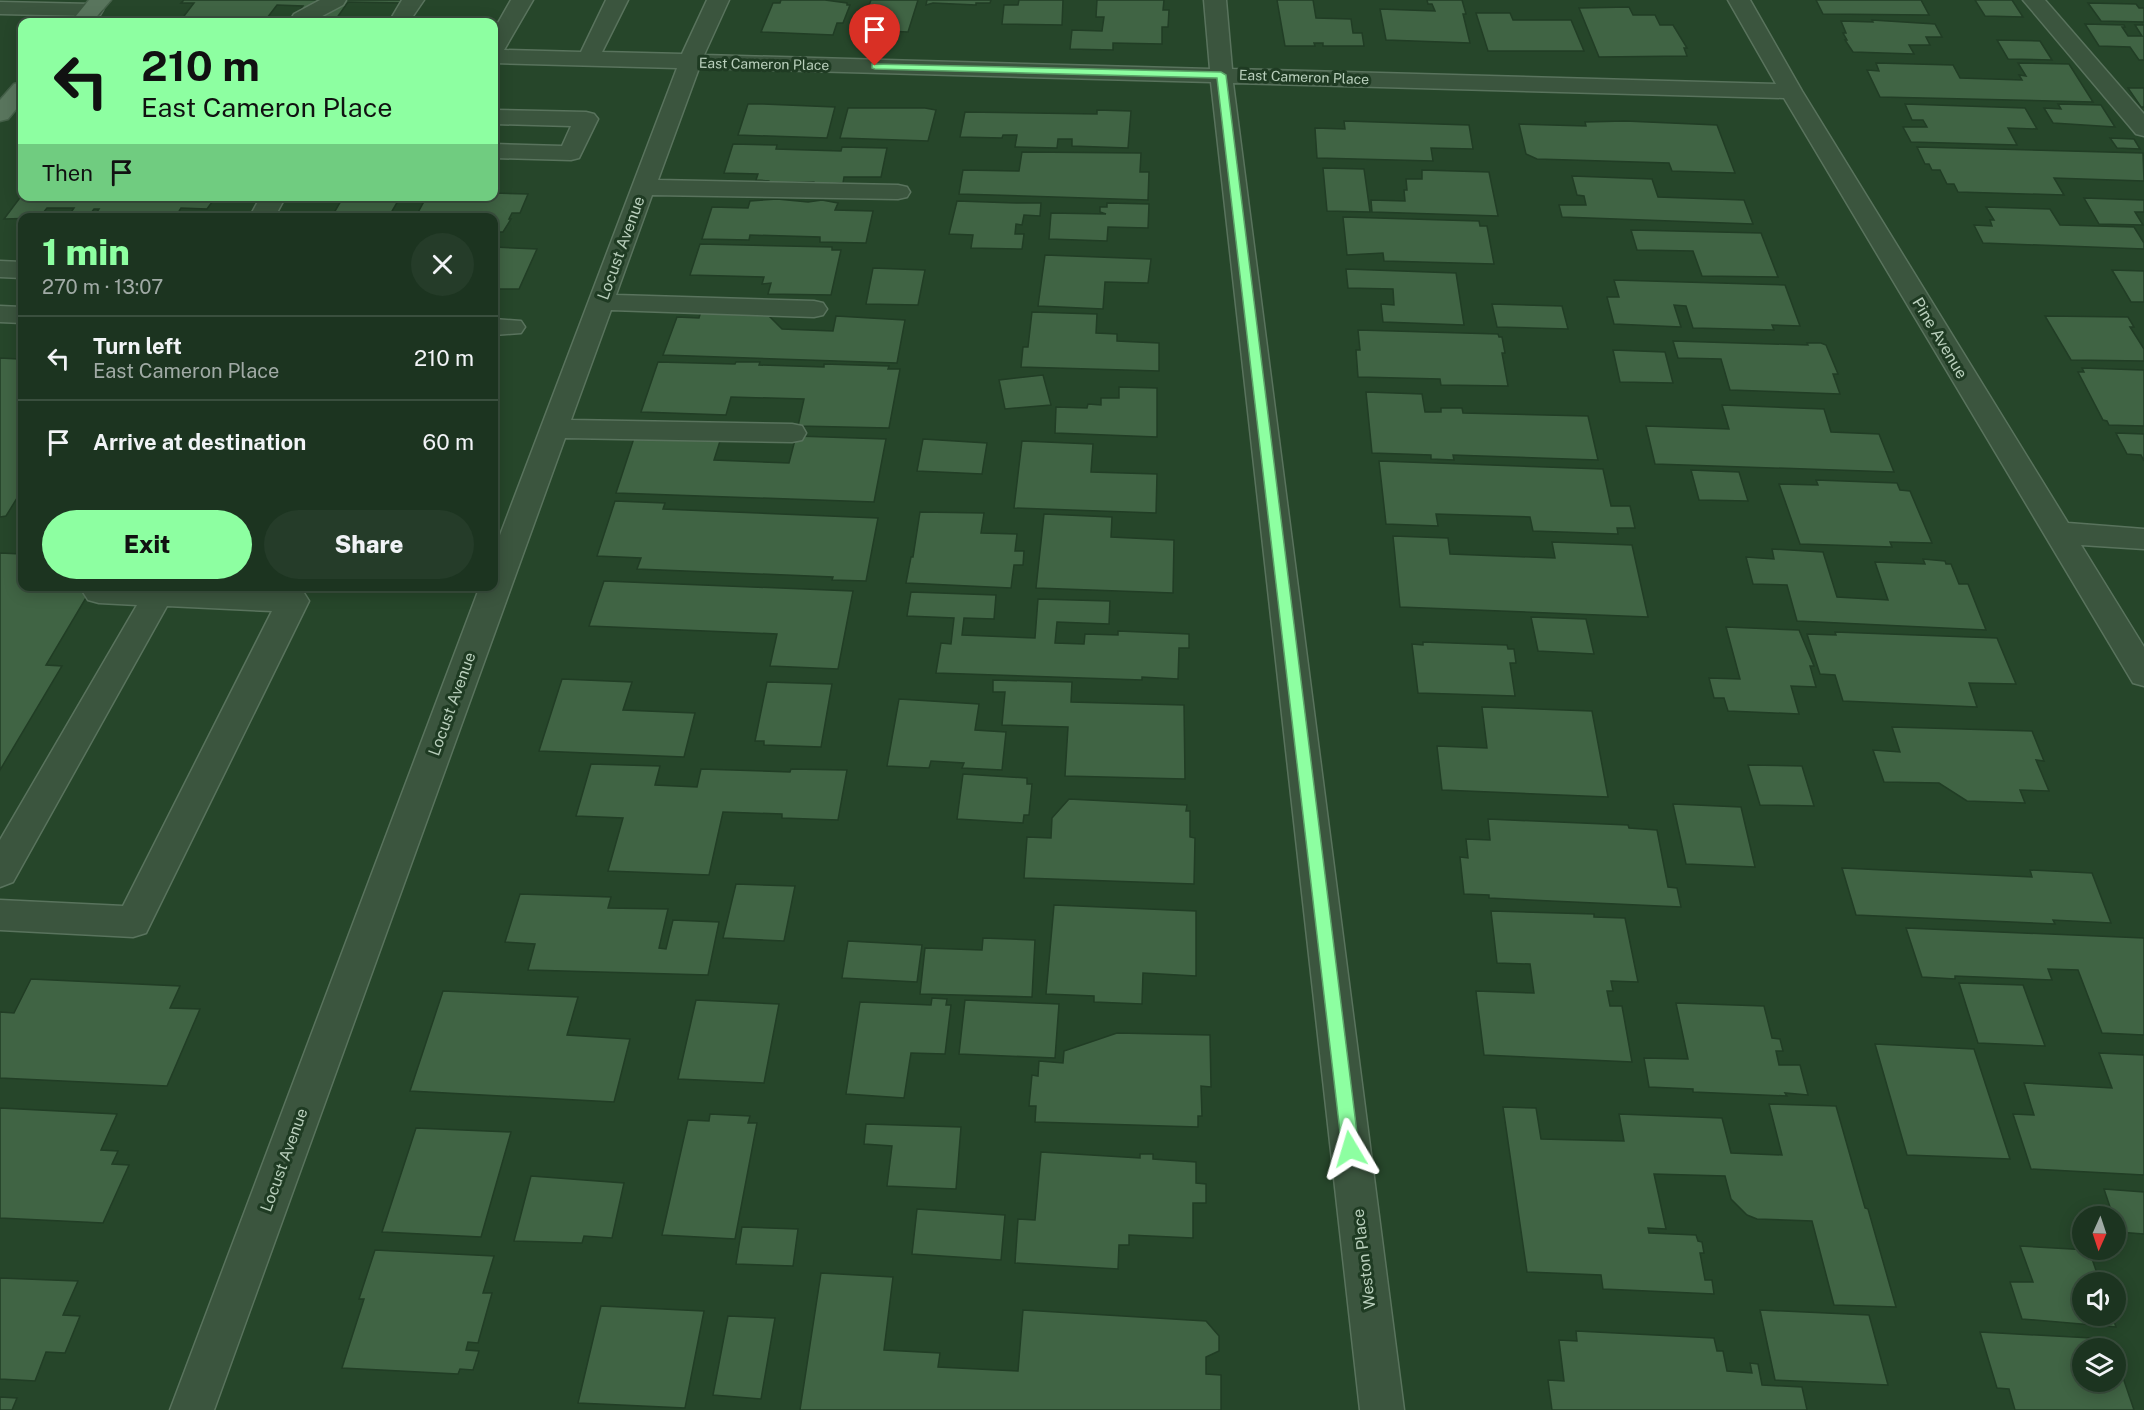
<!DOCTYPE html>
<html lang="en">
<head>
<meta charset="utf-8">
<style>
	body { margin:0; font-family:"Public Sans",sans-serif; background:#253c29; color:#f1f3f6; height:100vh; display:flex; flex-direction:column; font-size:22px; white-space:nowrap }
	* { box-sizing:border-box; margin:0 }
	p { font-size:20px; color:#a0aaa5 }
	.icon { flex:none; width:33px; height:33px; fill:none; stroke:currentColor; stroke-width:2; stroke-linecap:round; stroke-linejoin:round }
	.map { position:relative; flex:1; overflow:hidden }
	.details { position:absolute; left:18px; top:213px; width:480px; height:378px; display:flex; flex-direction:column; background:#1c3420; border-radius:12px; box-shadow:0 3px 15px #0003,0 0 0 2px #3a4f3e }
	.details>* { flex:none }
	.banner { position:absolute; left:18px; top:18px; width:480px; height:183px; border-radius:12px; box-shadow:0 3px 15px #0003,0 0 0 2px #3a4f3e; background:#8dffa1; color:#111; overflow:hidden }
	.needle { width:39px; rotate:183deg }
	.buttons { position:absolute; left:2072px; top:1206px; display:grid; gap:12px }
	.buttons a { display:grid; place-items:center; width:54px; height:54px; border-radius:50%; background:#1c3420; box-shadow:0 3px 15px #0003,0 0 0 2px #3a4f3e; font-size:30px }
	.pin { position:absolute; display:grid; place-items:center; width:51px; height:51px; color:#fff; margin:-62px -26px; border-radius:50% 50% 50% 0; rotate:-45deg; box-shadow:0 0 6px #0007 }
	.pin .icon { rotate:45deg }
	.me { position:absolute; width:66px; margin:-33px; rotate:353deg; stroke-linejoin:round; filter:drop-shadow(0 0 4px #0008) }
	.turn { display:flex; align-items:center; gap:21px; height:126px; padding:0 24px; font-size:27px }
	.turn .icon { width:78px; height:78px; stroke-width:2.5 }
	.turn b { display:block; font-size:42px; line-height:51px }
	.then { display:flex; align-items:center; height:57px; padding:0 24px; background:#0003; gap:12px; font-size:22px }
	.round { display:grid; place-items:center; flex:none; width:63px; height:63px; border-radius:32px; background:#253c29 }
	.summary { display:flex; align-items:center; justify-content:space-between; height:102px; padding:0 24px }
	h1 { font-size:36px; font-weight:800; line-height:45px; color:#8dffa1 }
	.action { display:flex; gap:12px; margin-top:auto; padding:12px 24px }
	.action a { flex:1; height:69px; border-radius:36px; background:#8dffa1; color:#111; font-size:24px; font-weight:800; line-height:69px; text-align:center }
	.action a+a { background:#253c29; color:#f1f3f6 }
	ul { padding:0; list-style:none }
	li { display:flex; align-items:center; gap:18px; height:84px; padding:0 24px; border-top:2px solid #3a4f3e }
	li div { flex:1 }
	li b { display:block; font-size:22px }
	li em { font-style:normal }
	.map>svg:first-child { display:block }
	.building { fill:#406444; stroke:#213d25; stroke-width:1.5 }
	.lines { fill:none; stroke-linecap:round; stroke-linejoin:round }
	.minor-casing { stroke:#59735d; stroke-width:3 }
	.major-casing { stroke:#445f48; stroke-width:3 }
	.minor { fill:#3b553e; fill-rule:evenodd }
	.major { fill:#59755d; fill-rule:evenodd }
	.route { fill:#8dffa1; stroke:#5ca669; stroke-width:1.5 }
	.labels { text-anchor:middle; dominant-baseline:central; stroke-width:6; stroke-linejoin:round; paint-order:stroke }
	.far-street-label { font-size:14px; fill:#b9cfbc; stroke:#1f3b23 }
	.street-label { font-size:16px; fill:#b9cfbc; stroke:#1f3b23 }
</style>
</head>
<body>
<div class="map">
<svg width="2144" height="1410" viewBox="0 0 2144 1410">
	<rect width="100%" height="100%" fill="#26462a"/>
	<g class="building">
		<path d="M184,0H406L404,3L348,2L334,22H291L303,6L277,5L264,22L181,20L194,3H181Z"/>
		<path d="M781,0H825L847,3V5H850L843,23H837L833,35L761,32L773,3H780Z"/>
		<path d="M871,0H918L908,32L865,30L867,22L863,21Z"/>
		<path d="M927,0H991L990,3H976V5L933,3L926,5Z"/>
		<path d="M1019,0H1063L1062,25L1002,24L1004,5H1018Z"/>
		<path d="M1097,0H1164L1163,10H1169L1168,27H1162V44L1113,43V50L1070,49L1072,30L1102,31L1104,17H1096Z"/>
		<path d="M1277,0H1313L1316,18L1351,19L1353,33H1362L1364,46H1323V43H1314L1315,46H1285Z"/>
		<path d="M1427,0H1462L1466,14H1463L1470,43L1386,40L1380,9L1435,11L1432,4H1428Z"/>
		<path d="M1816,0H1921L1929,15L1823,14Z"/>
		<path d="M1975,0H2012L2023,17L1985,16Z"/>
		<path d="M2088,3L2136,4L2139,8H2144V22L2101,21Z"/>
		<path d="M1629,7L1633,15H1655L1660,25H1673L1687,48H1684L1687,56L1599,57L1579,8Z"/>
		<path d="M1476,13H1510L1513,20H1571L1584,51H1488Z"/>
		<path d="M1872,20L1935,24L1942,37H1926L1930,45H1909L1914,54L1853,52L1845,40H1847L1843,33H1846L1841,21L1873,22Z"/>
		<path d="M2085,24L2124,25L2125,27H2122L2128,36H2142L2135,25H2144V60H2139L2130,47L2099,46Z"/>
		<path d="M1997,40L2040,41L2052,60L2008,59Z"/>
		<path d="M1876,63L1953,65L1960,78L2022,80L2019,75L2026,76L2018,63L2069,64L2093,102L1880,97L1867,70L1879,71Z"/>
		<path d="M2128,88H2144V107H2141Z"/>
		<path d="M748,104H763L835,107L827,138L738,135Z"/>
		<path d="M1905,104L2025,108L2037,129L2008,128L2017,145L1911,142L1903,127H1927L1923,120H1912Z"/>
		<path d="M2058,104L2101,105L2115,127L2053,123L2044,108L2061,109Z"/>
		<path d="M848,108H925L936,110L928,141L840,138Z"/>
		<path d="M1097,110L1131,111L1128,148L1072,146V139H1058L1057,148L1015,147L1017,135H1003L1002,138L960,137L965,112L1097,114Z"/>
		<path d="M1344,121L1469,125L1473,149L1431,148L1433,161L1317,158L1315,128L1345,129Z"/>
		<path d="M1625,121L1717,125L1735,173L1672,171L1669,163L1537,159L1526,154L1519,124L1586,126L1585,122Z"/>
		<path d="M2110,138L2134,139L2140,149L2117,148Z"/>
		<path d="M733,144L777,145L776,149L841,151L842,147L887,148L881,177H844L843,183L816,185L814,182L770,183L769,181L756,180L758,174L724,173Z"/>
		<path d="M1917,147L2143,153L2144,181L2054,178L2064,195L1958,192L1954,184H1947L1940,170H1932L1929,164H1925Z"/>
		<path d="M1022,152L1141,153L1140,172H1149L1148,200L959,194L963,170L1019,171Z"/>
		<path d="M1323,168L1364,169L1370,212L1327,211Z"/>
		<path d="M1422,170L1489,172L1498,216L1372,212L1371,200L1405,201L1404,190H1407L1406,179H1422Z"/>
		<path d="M1572,176L1652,179L1658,197L1744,200L1753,224L1562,217L1559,205H1586L1584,196L1577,195Z"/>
		<path d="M494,193L528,194L520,213H512L509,219H511L503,232H494V218H415L427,196H494Z"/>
		<path d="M22,195V196H234L230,202H212L207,209L181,208L175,218H93L99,209H94L87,218H67L74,208H47L39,218L4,219Z"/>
		<path d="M2084,198L2144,200V212H2135L2143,225L2099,224Z"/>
		<path d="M342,199L398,201L388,218H331Z"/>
		<path d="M777,199L808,202L822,200L838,203L835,210L873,211L866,243L820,242V237L750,235L749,240L702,239L712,207L748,208L750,201Z"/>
		<path d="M957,201L1016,203H1041L1040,216L1024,215L1022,225L1016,224L1015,234H1024L1022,249L971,248L973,235L949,234Z"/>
		<path d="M1107,203L1149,204L1148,228L1108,227L1107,241L1049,239L1051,213L1106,214L1100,212V207H1107Z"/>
		<path d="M1986,207L2050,209L2060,225L2134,227L2144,243V249L1983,243L1974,225L1992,226L1990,220H1994Z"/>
		<path d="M1343,217L1479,221L1480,226H1487L1494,264L1384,261L1383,253L1347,255Z"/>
		<path d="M1631,230L1761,233L1778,277L1702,276L1693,251L1637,250Z"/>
		<path d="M700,244L832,247V250H841L831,295L768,294L771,283L762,284L764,277L690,275Z"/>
		<path d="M494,247L537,249L519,289H494Z"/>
		<path d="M1045,255L1151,259L1148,283L1105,282L1103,309L1038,306Z"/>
		<path d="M873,268L925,270L918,305L866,304Z"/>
		<path d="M1346,269L1456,273L1464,325L1383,322L1381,304L1394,305L1393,289L1348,288Z"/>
		<path d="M2112,270L2144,271V302H2131Z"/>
		<path d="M1614,280L1785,285L1800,326L1772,325L1774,330L1693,328L1686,306L1674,305L1681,327L1614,324L1607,297H1619Z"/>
		<path d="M1492,304L1562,306L1568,329L1497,327Z"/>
		<path d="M701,311L768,315L782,329L833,331L836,316L905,320L897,363L663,355L677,317L699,318Z"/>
		<path d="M1032,312L1097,314L1096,333L1117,334V341L1159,343V371L1021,367L1023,347H1028Z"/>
		<path d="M2045,316L2128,317L2134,327H2130L2144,349V361L2071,360Z"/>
		<path d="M1358,330L1498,334L1499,337H1502L1505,353H1502L1508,386L1441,385L1440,379L1358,377L1356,350H1360Z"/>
		<path d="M1673,341L1808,345L1807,343H1821L1826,345L1838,374H1833L1840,394L1730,390L1721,359L1678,358Z"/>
		<path d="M1613,350L1665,352L1673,383L1620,382Z"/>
		<path d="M21,356L22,490L6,516L0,517V358L19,359Z"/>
		<path d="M658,362L735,364L736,362H760L759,365L824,367V364L889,366L888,369H900L889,428L798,426L804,399L731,397L726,415L641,412Z"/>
		<path d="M2082,368L2144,370V426L2109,425L2107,421L2103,420L2078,372H2084Z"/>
		<path d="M1043,375L1051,405L1005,409L999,380Z"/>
		<path d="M1119,387L1157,388V437L1055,433L1056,407L1087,408L1088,404L1101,405V398H1119Z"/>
		<path d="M1366,392L1422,394L1425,412H1441V408H1462L1463,413L1588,416L1598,460L1453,455L1454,460L1431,459V455L1372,453Z"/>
		<path d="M1722,405L1824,409L1831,432L1879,434L1894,472L1655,464L1646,426L1729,429Z"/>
		<path d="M2116,433L2144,434V461L2141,455L2127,454Z"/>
		<path d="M796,436L886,439L874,502L616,493L634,438L720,441L714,460L789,463Z"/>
		<path d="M923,439L987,443L982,474L917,471Z"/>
		<path d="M1022,441L1093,444L1091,472L1157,474L1156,513L1014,508Z"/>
		<path d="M1379,461L1603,469L1611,506H1630L1635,528H1617L1618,534L1533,531L1530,517L1436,514L1438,526L1386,524Z"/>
		<path d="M1691,470L1739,472L1748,501L1699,500Z"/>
		<path d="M1816,480L1897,483L1900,490L1910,491L1932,543L1890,542L1892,547L1800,544L1779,484L1818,485Z"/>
		<path d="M615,501L665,503L663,509L878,518L866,581L832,580L833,577L637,569L641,558L597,556Z"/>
		<path d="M920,512L984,513L981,533L1017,534L1015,551H1024L1023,565H1014L1011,588L906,583L911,557H913Z"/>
		<path d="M1044,514L1112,517L1111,537L1174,540L1173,593L1036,588Z"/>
		<path d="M1393,536L1448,538L1450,554L1555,558L1552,542L1632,545L1648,617L1400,607Z"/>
		<path d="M1772,549L1823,552L1837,597L1888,600L1875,562L1925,564L1923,559L1945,561L1946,564H1951L1959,584H1968L1986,630L1797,621L1787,585L1753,584L1746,557L1774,559Z"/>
		<path d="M0,553L22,554V586H93L46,665L62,666L0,770Z"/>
		<path d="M604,581L853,591L838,669L770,666L777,634L589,626Z"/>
		<path d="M911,592L996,595L994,619L964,618L962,635L1035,638L1038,599L1110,601L1109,624L1057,622L1055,643L1084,644L1085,634L1118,635V631L1189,634V648H1179L1178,679L1142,677V680L936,673L941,643L951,644L954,618L907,616Z"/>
		<path d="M1531,617L1586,619L1594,654L1538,651Z"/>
		<path d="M1726,627L1799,630L1814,666H1810L1816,687L1791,686L1799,714L1728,711L1724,698H1714L1709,678L1740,679Z"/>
		<path d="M1835,632L1997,638L2016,684L1969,683L1977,707L1843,701L1835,675L1820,674L1807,634L1836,635Z"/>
		<path d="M1423,642L1507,645L1508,649H1514L1516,663H1510L1515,696L1418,693L1412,644L1423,645Z"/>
		<path d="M562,679L632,682L623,710L695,713L684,757L539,751Z"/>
		<path d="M993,680L1072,682L1071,702L1184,705L1185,779L1065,776L1068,727L1002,725L1005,692H993Z"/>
		<path d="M767,682L832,684L821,747L764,745V741H755Z"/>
		<path d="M899,699L979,704L975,730L1006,732L1002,770L962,768L964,763L931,761L929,768L887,766Z"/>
		<path d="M1482,707L1592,711L1608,797L1442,790L1437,746L1487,748Z"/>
		<path d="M1892,727L2032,731L2044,761L2036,760L2049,791L2020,790L2025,803L1967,801L1939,783L1884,782L1873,750L1900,752Z"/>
		<path d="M591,764L660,766L655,785L697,787L701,769L790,772L791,769L847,770L838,820L782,818V814L723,812L709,875L608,871L623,818L576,816Z"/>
		<path d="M1748,765L1802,766L1814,806L1760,805Z"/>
		<path d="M963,774L1027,778V784H1032L1029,815H1024L1023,823L957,819Z"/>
		<path d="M1069,799L1187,805L1186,811H1190V837L1195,838L1194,884L1024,878L1027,837L1051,838L1052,818Z"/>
		<path d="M1673,804L1741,807L1755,867L1686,864Z"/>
		<path d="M1488,819L1628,825L1629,828L1657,830L1668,887L1677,888L1681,907L1489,898V895L1464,894L1460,857L1468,858L1466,839L1490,840Z"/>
		<path d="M1842,868L2032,877L2030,870L2092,873L2111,923L2053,920L2055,924L1856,915Z"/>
		<path d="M736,884L795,886L784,941L723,938Z"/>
		<path d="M520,894L611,897L608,908L668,909L659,948L666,949L673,920L719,922L708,975L528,970L535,944L505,942Z"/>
		<path d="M1054,905L1196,911V976L1143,973L1142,1004L1094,1002V996L1046,994Z"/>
		<path d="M1491,911L1594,914V917L1625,918L1638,982L1611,981L1613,991H1607L1610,1006H1622L1632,1062L1484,1055L1476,991L1534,993L1530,964L1497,963Z"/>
		<path d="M1906,928L2144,938V1035L2102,1033L2078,970L2048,969L2052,980L1955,976V979L1922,977Z"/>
		<path d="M983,938L1035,940L1032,997L920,994L925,948L982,950Z"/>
		<path d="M848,941L922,945L917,982L842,978Z"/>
		<path d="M31,979L180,986L170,1008L200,1009L167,1086L0,1078V1012L14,1013Z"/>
		<path d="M1959,983L2023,985L2045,1046L1978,1043Z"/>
		<path d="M443,991L578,997L567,1035L630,1039L614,1102L410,1091Z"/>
		<path d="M932,998L947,999L946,1005H951L945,1054L911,1053L904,1098L846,1094L860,1002L931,1005Z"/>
		<path d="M696,1000L779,1004L764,1083L678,1079Z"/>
		<path d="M965,1000L1059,1004L1055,1058L959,1054Z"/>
		<path d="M1676,1003L1764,1006L1772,1038L1780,1039L1783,1051H1776L1779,1065H1800L1808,1095L1785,1093L1787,1096L1693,1092V1089L1649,1087L1644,1058L1688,1059Z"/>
		<path d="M1117,1033L1210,1035L1211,1087L1201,1086L1202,1116H1198V1127L1035,1122L1036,1106H1029L1032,1075L1038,1076L1039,1061L1063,1063L1064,1051Z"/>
		<path d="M1875,1044L1974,1049L2010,1159L1907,1155Z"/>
		<path d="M2099,1053L2144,1055V1175L2031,1169L2013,1114L2034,1115L2024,1083L2112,1088Z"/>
		<path d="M1769,1104L1836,1106L1865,1208L1868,1209L1896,1307L1834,1305L1812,1221L1757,1219L1747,1215L1731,1199L1725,1176L1654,1174L1666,1229L1648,1228L1649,1233L1696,1235L1698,1241L1702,1242L1704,1253H1700L1705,1280H1712L1714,1294L1603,1289L1601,1275L1527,1272L1503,1107L1536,1108L1541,1139L1624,1141L1619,1114L1722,1118L1731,1153L1782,1155Z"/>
		<path d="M0,1108L117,1114L101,1150L118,1151L112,1164L129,1165L103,1223L0,1218Z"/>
		<path d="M710,1114L750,1116L748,1123H757L735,1239L662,1235L688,1120L709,1121Z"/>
		<path d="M866,1124L961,1127L956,1189L887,1186L892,1146L864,1144Z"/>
		<path d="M416,1128L511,1132L481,1237L382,1232Z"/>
		<path d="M1041,1152L1140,1158V1154H1153V1159L1196,1162V1183L1206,1184V1203H1193V1238L1129,1235V1245H1119L1118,1269L1015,1263L1018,1219L1035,1220Z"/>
		<path d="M531,1176L624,1183L612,1238L584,1236L582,1243L514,1241Z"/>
		<path d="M2104,1189L2144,1192V1234L2118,1232L2115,1216H2113Z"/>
		<path d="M917,1209L1005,1215L1001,1260L912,1254Z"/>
		<path d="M742,1227L798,1229L793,1266L736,1264Z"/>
		<path d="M2020,1246L2089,1250L2100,1282H2082V1316H2112L2116,1327L2022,1319L2010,1282H2033Z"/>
		<path d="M375,1250L494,1256L483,1293H492L478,1343L468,1342L466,1350L479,1351L473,1370L460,1369L458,1374L342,1368L364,1299H359Z"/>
		<path d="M821,1273L893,1277L884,1350L940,1353L938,1367L1018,1371L1023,1310L1206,1321L1219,1336V1351L1206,1357V1374L1221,1375V1410H800Z"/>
		<path d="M0,1278L78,1281L63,1315L80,1316L65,1353L46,1352L35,1381L0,1379Z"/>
		<path d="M601,1306L704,1311L685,1408L578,1403Z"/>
		<path d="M1760,1310L1869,1315L1888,1385L1775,1380Z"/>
		<path d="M728,1316L775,1318L761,1399L713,1395Z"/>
		<path d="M1576,1331L1714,1338L1717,1351H1723L1727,1371L1752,1373L1750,1363L1758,1364L1762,1385L1802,1387L1807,1410H1552L1548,1380L1564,1381L1559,1340L1577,1341Z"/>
		<path d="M1980,1332L2110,1339L2113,1348H2082V1382H2115V1354L2134,1410H2015L2009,1389L1997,1388Z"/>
		<path d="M0,1397L17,1398L12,1410H0Z"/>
	</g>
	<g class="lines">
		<g class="minor-casing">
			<g id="minor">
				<path d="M320,0H346L343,5L311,22H289L294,14Z"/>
				<path d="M402,0H424L409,22H389Z"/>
				<path d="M511,0H533L504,50L581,52L606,0H628L602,52L682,54L707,0H729L704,55L1210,69L1204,0H1226L1232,69L1776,84L1728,0H1750L1802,91L2068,523L2144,529V549L2081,545L2144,647V686L2133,683L1784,98L1233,83L1404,1410H1360L1211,82L699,68L658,180L898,185L907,187L910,192L907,197L898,199L652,195L616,295L814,301L823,303L827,309L823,315L814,317L611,310L571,420L792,424L802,426L806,433L802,440L792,442L565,438L214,1410H170L480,586H494V551L677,68L494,63V30Z"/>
				<path d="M2023,0H2045L2144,114V136L2136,134Z"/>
				<path d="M0,2L92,4L100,5L103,10L100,15L92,16L0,14Z"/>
				<path d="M494,110L586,112L594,114L598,119L579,158L571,160L494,158V144L562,146L571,126L494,124Z"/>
				<path d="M261,196H286L274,218H249Z"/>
				<path d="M0,261L22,262V278L0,277Z"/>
				<path d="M0,306L22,307V323L0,322Z"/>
				<path d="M494,319L521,321L525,327L521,333L494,335Z"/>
				<path d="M87,586H221L293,590L304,593L309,601L146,933L133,937L0,930V900L123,906L272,611L167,606L13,882L0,887V840L137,605L99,603L88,600L83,592Z"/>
			</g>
		</g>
		<g class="major-casing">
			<g id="major">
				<path d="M89,0H111L92,22H71Z"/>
				<path d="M22,82V102L8,119L0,121V100L14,84Z"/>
			</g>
		</g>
		<use href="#minor" class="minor"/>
		<use href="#major" class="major"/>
	</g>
	<path class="route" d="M872,64L1221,72L1226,75L1359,1149L1356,1154L1350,1156L1344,1154L1342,1149L1217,78L875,69L872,68Z"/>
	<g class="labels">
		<g class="far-street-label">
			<text transform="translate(764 64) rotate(1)">East Cameron Place</text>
			<text transform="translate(1304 77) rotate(2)">East Cameron Place</text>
		</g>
		<g class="street-label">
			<text transform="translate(621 248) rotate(-70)">Locust Avenue</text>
			<text transform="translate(1940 338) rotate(59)">Pine Avenue</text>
			<text transform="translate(452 704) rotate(-70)">Locust Avenue</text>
			<text transform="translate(284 1160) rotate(-70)">Locust Avenue</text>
			<text transform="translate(1364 1259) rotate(-97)">Weston Place</text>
		</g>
	</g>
</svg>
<div class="buttons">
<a><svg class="needle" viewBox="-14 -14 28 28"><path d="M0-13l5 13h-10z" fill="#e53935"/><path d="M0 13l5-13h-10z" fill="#a0aaa5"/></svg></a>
<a><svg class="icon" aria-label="sound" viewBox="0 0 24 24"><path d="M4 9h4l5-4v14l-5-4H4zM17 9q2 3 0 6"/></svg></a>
<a><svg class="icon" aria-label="layers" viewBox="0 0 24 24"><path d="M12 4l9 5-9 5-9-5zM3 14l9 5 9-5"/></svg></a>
</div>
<div class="pin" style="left:875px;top:66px;background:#d93025"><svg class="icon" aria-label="arrive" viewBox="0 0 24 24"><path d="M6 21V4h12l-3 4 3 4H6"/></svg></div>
<svg class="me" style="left:1350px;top:1149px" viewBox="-20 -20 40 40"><path d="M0-17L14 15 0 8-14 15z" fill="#8dffa1" stroke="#fff" stroke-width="4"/></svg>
<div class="banner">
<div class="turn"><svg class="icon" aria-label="left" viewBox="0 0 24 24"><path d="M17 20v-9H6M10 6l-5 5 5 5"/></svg><div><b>210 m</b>East Cameron Place</div></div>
<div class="then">Then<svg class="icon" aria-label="arrive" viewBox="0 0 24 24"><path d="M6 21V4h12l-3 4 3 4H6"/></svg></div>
</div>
<section class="details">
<div class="summary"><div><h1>1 min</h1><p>270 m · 13:07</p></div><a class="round"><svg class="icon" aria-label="close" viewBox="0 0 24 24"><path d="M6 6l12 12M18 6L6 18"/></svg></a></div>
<ul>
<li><svg class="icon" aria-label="left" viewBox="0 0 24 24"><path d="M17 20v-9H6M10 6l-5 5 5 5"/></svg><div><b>Turn left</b><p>East Cameron Place</p></div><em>210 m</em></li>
<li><svg class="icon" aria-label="arrive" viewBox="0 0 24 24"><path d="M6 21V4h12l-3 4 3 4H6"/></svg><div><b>Arrive at destination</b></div><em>60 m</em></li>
</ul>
<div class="action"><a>Exit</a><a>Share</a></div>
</section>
</div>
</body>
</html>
